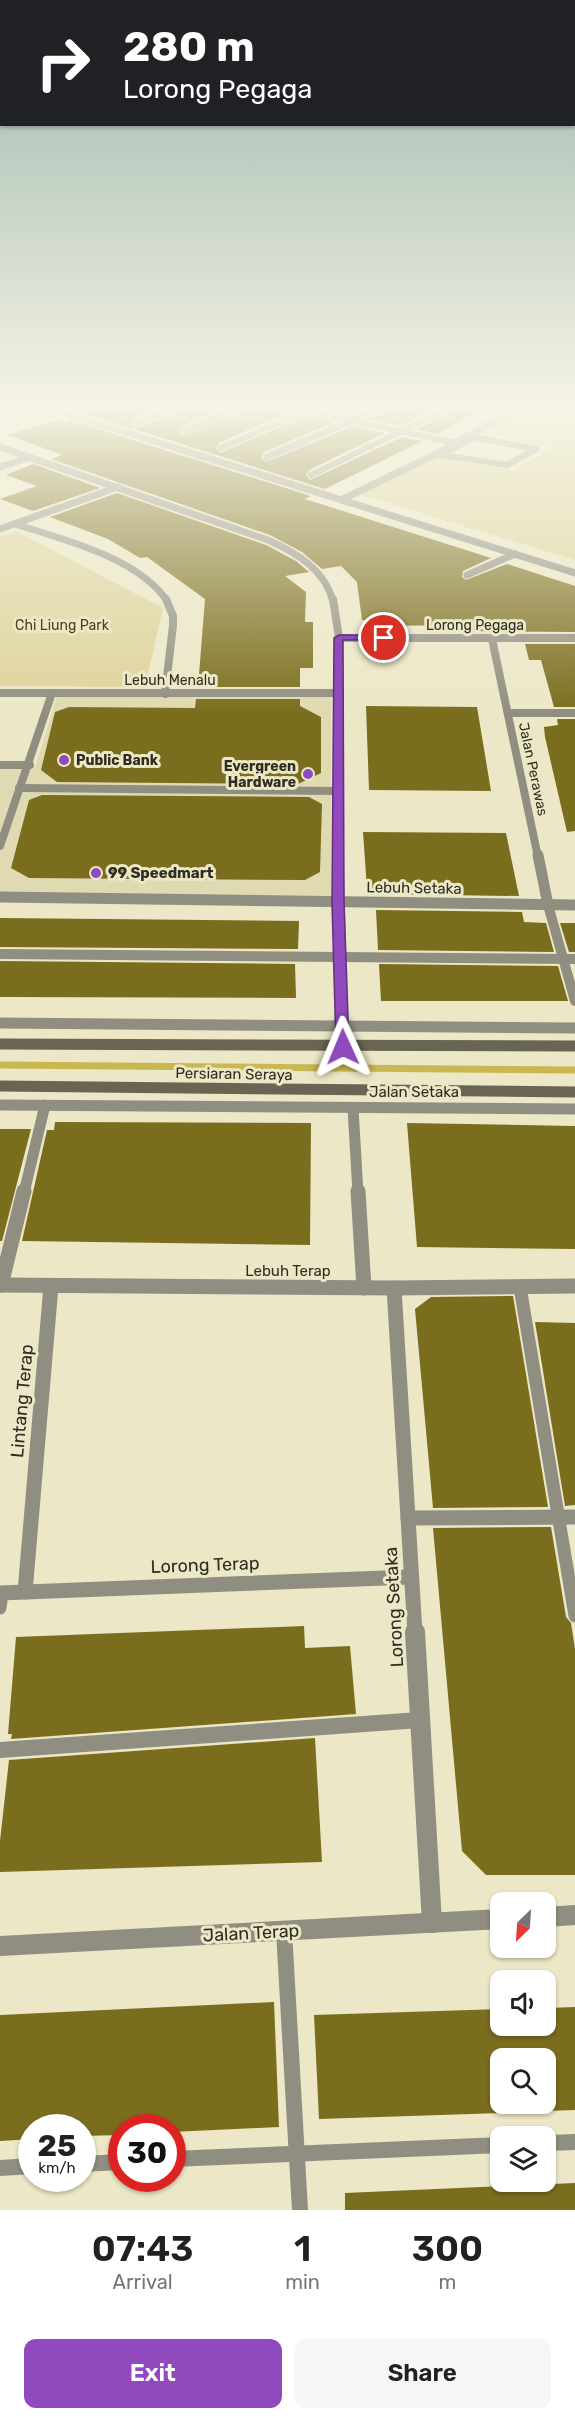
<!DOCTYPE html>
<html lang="en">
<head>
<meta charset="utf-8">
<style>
	body { margin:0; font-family:Rubik,sans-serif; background:#f6f6f6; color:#202124; height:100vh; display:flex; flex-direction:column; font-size:22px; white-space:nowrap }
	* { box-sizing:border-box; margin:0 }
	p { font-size:20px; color:#757577 }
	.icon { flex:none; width:33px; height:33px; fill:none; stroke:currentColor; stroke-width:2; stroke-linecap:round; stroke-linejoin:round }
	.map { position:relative; height:2210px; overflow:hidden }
	.drawer { display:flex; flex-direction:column; background:#fff; flex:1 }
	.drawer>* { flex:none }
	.hud { position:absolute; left:0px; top:0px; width:576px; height:126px; box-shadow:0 2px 4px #0004; background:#202124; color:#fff; overflow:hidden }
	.needle { width:39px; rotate:205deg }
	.buttons { position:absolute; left:490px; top:1892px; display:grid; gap:12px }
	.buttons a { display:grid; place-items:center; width:66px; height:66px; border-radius:12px; background:#fff; box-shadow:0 2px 4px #0004; font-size:30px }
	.speed { position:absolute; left:18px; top:2114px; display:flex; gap:12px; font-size:30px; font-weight:700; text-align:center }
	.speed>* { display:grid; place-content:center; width:78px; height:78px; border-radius:50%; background:#fff; box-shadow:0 2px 4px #0004; line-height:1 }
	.speed small { font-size:15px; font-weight:400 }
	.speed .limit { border:9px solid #d22; background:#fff; color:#111 }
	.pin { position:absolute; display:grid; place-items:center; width:51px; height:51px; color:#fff; margin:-26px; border:3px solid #fff; border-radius:50%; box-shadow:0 2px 6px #0007 }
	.me { position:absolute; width:66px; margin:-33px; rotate:359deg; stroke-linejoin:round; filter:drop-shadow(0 0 4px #0008) }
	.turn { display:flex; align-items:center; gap:21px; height:126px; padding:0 24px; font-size:27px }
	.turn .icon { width:78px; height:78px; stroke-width:2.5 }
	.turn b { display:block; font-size:42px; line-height:51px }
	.eta { display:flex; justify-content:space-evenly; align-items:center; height:102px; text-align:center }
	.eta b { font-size:36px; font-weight:600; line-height:42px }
	.cta { display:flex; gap:12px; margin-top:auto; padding:12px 24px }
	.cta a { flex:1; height:69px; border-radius:12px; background:#904abd; color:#fff; font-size:24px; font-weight:600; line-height:69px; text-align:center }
	.cta a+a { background:#f6f6f6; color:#202124 }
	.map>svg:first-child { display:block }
	.built { fill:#e0dab2 }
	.green { fill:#ddd39a }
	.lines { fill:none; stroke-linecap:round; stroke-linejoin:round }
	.stream { stroke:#c9b852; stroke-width:7 }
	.building { fill:#7a6d1d }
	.service-far4 { stroke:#908e81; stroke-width:6 }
	.service-far3 { stroke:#908e81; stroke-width:8 }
	.service-far2 { stroke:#908e81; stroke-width:10 }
	.service-far1 { stroke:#908e81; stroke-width:13 }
	.service { stroke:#908e81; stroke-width:16 }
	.minor-far4 { stroke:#908e81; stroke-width:7 }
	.minor-far3 { stroke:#908e81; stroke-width:8 }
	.minor-far2 { stroke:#908e81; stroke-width:11 }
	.minor-far1 { stroke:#908e81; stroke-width:15 }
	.minor { stroke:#908e81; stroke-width:20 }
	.secondary { stroke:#686552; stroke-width:11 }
	.route { fill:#904abd; stroke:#5e307b; stroke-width:1.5 }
	.poi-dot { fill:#904abd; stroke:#ece7c6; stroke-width:2 }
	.labels { text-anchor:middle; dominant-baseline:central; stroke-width:6; stroke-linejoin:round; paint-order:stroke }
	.far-park-label { font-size:14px; fill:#4c451b; stroke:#ece7c6 }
	.far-street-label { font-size:14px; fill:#2f2d20; stroke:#ece7c6 }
	.far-poi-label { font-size:14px; font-weight:bold; fill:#2f2d20; stroke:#ece7c6; text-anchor:start }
	.poi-label { font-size:15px; font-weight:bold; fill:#2f2d20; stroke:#ece7c6; text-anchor:start }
	.street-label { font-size:15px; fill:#2f2d20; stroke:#ece7c6 }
	.near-street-label { font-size:18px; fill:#2f2d20; stroke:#ece7c6 }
</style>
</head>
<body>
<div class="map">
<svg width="575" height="2210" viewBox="0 0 575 2210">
	<rect width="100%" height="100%" fill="#ece7c6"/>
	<path class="built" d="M57,696H331V899L0,894V768H35Z"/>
	<g class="green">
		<path d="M530,404H555L575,408V560L359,494L437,456L512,471L553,448L480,433Z"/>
		<path d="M16,531L163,608L145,687L0,686V537Z"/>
	</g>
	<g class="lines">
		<path class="stream" d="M0,1065L575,1070"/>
	</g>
	<g class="building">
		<path d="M70,404H98V410L103,413L113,409L117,404H168L132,419L130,424L133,429L70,409Z"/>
		<path d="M188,404H233L181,426L179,433L183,436L251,409L255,404H270L273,409L289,412L219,443L216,448L220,453L306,416L334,422L264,452L261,457L266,462L353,426L385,433L309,470L306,475L310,480L402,437L422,441L325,489L134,429L185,409Z"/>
		<path d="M326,404H375L350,415L323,409Z"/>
		<path d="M396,404H444L400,426L369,419L392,409Z"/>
		<path d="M462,404H493L437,434L417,429L459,409Z"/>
		<path d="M59,420L68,423L69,420L311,496L305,499L491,558L463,571L462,577L466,580L507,564L575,586V632L461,631L460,625L374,626L373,620H362L357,582L341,566L322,569L302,552L270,535L51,459L63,455L7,435Z"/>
		<path d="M33,464L100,488L33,511L0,499L37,486L6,475Z"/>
		<path d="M117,493L266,545L296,561L309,572L285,576L306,592L305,622H313V668H300V687H198L205,599L147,557L140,558L108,539L50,517Z"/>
		<path d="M525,644H575V707H554L541,660H529Z"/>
		<path d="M196,699H300V706L321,717V773L298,784L57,782L41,770L55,712L69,707L195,708Z"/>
		<path d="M366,706L477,707L491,791L369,790Z"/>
		<path d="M557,719H575V831L567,832L545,737L544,727L558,725Z"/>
		<path d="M42,795L309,797L322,804L320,872L305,880L29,878L11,868L29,800Z"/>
		<path d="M363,832L506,833L519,896L375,894V889H367Z"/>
		<path d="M376,910L522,912L524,922L546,923L554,952L378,950Z"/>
		<path d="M0,918L299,921L298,949L0,947Z"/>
		<path d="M560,923H575V952H569Z"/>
		<path d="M0,961L295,964L296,998L0,997Z"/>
		<path d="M379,964L558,966L568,1001H381Z"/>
		<path d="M55,1122L311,1123L310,1245L22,1241L47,1130H54Z"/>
		<path d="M407,1123L575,1126V1249L417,1247Z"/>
		<path d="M0,1129H31L2,1241H0Z"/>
		<path d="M513,1296L548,1507L433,1508L415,1309L431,1297Z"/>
		<path d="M535,1322L575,1323V1505L565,1506Z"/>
		<path d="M551,1527L566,1617L571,1623L575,1649V1875H486L462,1851L433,1528Z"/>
		<path d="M304,1626L305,1648L350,1646L356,1714L11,1739L12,1734H8L16,1637Z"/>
		<path d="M315,1738L322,1862L0,1872V1841L9,1760Z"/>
		<path d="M274,2002L279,2127L172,2132V2127H122V2135L82,2136V2127H32V2139L0,2141V2015Z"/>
		<path d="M575,2007V2110L546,2111V2058H501V2113L319,2119L314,2015L501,2009V2025H546V2008Z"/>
		<path d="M575,2183V2210H345V2193Z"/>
	</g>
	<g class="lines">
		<g class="service-far4">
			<path d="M275,404L456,443"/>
			<path d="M135,424L183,404"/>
			<path d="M221,448L321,404"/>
			<path d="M436,454L507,465L536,449L474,437L443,455"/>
			<path d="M311,475L457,404"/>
		</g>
		<path class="service-far3" d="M0,765H30"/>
		<g class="service-far2">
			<path d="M548,905L575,1001"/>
			<path d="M0,954L575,959"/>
		</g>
		<g class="service-far1">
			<path d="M520,1287L575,1616"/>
			<path d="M0,1608L2,1593"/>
		</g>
		<g class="service">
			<path d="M0,1750L420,1720"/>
			<path d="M284,1931L300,2210"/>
			<path d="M546,2143L575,2142"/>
			<path d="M172,2159L501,2145"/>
			<path d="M82,2164L122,2162"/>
			<path d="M0,2168L32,2166"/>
		</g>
		<g class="minor-far4">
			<path d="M35,404L575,573"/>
			<path d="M103,407L111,404"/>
			<path d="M184,431L249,404"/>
			<path d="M0,447L268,540C297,553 324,569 333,601"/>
			<path d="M267,457L390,404"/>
			<path d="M0,467L31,457"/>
			<path d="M341,500L436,454L524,404"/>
			<path d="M15,524C62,539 139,558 167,601"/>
			<path d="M0,529L118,487"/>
			<path d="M467,575L515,554"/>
		</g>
		<g class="minor-far3">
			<path d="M333,599L339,638L338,857"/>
			<path d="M339,638H575"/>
			<path d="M492,639L538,857"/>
			<path d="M0,693H339"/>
			<path d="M165,694L173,625V616L166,599"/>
			<path d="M508,713H575"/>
			<path d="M19,788L339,791"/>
			<path d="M0,846L52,693"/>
		</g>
		<g class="minor-far2">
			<path d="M338,855L343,1047"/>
			<path d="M538,855L548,905"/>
			<path d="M0,897L575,905"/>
			<path d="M0,1023L575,1028"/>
			<path d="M0,1105L575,1109"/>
			<path d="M353,1108L358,1193"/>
			<path d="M24,1193L45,1105"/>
		</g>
		<g class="minor-far1">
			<path d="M358,1191L364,1288"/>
			<path d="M0,1285L394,1288L575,1286"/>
			<path d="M1,1285L24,1191"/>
			<path d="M394,1288L415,1633"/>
			<path d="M408,1518L575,1517"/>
			<path d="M25,1592L51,1286"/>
			<path d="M0,1593L411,1577"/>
		</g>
		<g class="minor">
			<path d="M415,1632L432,1923"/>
			<path d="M546,1917L575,1915"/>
			<path d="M0,1946L501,1919"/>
		</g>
		<g class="secondary">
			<path d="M0,1044L575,1046"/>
			<path d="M0,1086L575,1092"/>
		</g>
	</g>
	<linearGradient id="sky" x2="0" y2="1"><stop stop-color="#9bb6ac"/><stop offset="0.57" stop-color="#f6f4e5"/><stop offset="1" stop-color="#f6f4e5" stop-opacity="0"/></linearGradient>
	<rect width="575" height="714" fill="url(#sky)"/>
	<path class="route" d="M384,635L388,638L387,640H343L344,902L349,1047L343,1051L336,1047L332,902L334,638L339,635Z"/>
	<g class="poi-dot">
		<circle cx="64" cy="760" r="6"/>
		<circle cx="308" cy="774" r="6"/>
		<circle cx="96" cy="873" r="6"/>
	</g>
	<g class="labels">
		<g class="far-park-label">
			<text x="62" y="625">Chi Liung Park</text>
		</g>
		<g class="far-street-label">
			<text x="475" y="625">Lorong Pegaga</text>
			<text x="170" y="680">Lebuh Menalu</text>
			<text transform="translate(533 769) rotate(78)">Jalan Perawas</text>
		</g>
		<g class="far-poi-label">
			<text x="76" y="760">Public Bank</text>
			<text x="296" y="766" text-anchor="end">Evergreen<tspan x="296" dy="16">Hardware</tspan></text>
		</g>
		<g class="poi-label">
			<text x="108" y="873">99 Speedmart</text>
		</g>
		<g class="street-label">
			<text transform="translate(414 888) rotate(1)">Lebuh Setaka</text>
			<text transform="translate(234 1074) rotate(1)">Persiaran Seraya</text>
			<text x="414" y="1092">Jalan Setaka</text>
			<text x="288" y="1271">Lebuh Terap</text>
		</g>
		<g class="near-street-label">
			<text transform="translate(22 1401) rotate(-85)">Lintang Terap</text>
			<text transform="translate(205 1565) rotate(-2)">Lorong Terap</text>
			<text transform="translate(394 1607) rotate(-93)">Lorong Setaka</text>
			<text transform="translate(251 1933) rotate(-3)">Jalan Terap</text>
		</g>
	</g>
</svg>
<div class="buttons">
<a><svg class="needle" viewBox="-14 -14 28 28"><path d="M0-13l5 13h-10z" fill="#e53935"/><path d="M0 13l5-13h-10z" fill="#757577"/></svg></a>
<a><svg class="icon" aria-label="sound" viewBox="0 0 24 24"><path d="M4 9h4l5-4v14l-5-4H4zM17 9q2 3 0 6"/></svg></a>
<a><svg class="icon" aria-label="search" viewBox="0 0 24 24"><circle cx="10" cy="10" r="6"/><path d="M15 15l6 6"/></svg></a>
<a><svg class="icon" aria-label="layers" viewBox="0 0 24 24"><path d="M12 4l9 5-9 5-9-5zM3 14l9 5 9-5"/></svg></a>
</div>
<div class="speed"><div>25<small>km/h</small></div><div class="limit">30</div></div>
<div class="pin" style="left:384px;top:638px;background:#d93025"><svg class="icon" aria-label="arrive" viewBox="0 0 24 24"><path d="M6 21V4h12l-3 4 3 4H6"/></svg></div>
<svg class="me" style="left:343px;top:1047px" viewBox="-20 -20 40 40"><path d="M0-17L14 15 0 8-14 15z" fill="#904abd" stroke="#fff" stroke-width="4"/></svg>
<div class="hud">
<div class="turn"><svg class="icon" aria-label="right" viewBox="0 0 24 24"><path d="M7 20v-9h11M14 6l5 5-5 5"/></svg><div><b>280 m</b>Lorong Pegaga</div></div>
</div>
</div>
<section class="drawer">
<div class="eta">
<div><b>07:43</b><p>Arrival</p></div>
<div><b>1</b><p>min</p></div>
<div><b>300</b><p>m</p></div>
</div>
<div class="cta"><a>Exit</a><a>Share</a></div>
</section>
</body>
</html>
